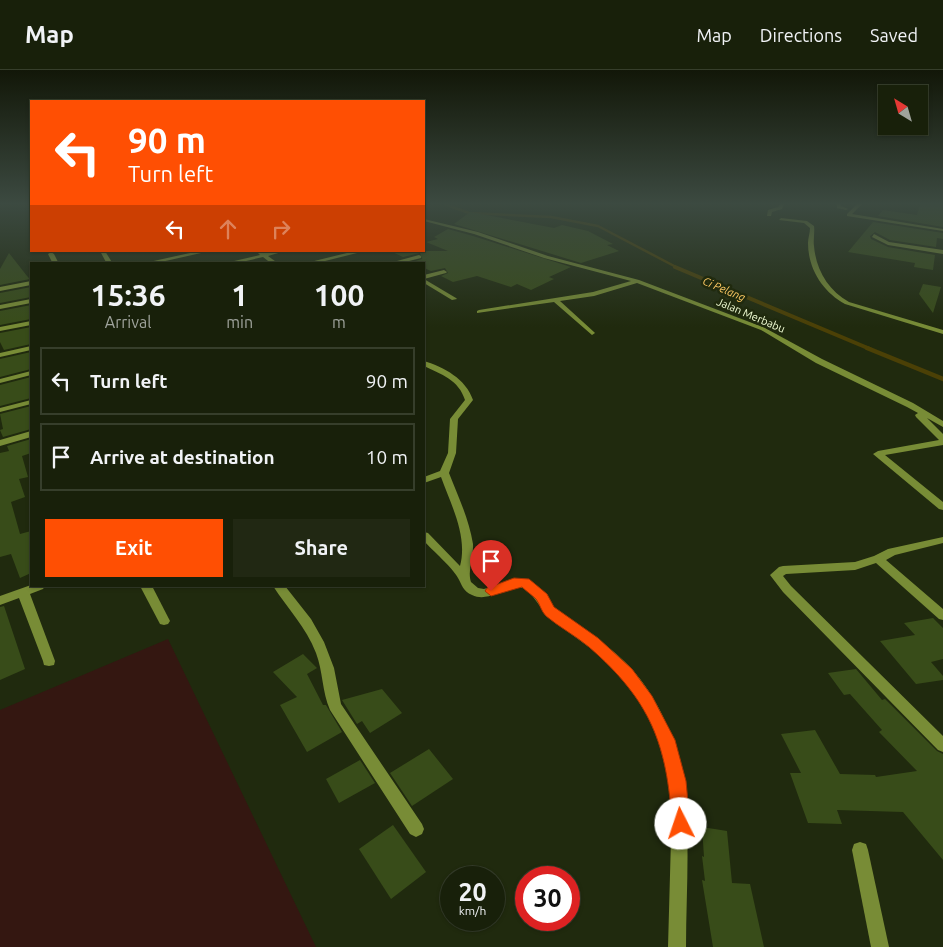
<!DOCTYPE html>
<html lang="en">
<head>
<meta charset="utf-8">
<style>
	body { margin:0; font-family:Ubuntu,sans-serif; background:#212813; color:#f1f3f6; height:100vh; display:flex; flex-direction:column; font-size:19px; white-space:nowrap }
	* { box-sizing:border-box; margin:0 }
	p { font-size:16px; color:#9fa39c }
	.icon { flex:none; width:28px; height:28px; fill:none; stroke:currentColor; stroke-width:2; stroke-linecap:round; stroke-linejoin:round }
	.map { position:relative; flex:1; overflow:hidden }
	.sheet { position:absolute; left:30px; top:192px; width:395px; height:325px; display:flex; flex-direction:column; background:#18200a; border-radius:0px; box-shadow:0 1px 4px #0004,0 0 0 1px #363e2b }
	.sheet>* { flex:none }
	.top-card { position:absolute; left:30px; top:30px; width:395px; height:152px; border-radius:0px; box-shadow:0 1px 4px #0004,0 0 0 1px #363e2b; background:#ff4f03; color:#fff; overflow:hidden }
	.needle { width:32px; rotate:323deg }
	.buttons { position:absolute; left:878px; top:15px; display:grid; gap:10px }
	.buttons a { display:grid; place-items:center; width:50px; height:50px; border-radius:0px; background:#18200a; box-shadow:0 1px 4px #0004,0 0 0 1px #363e2b; font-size:25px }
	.speed { position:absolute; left:440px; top:796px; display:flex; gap:10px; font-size:25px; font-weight:700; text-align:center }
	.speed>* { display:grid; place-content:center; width:65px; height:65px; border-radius:50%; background:#18200a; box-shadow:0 1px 4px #0004,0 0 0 1px #363e2b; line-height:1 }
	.speed small { font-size:12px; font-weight:400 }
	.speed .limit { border:8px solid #d22; background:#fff; color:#111 }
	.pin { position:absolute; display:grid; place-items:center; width:42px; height:42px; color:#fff; margin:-51px -21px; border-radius:50% 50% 50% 0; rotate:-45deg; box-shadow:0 0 5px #0007 }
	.pin .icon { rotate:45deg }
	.me { position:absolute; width:55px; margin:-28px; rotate:356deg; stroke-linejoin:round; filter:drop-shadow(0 0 4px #0008) }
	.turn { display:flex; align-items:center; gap:18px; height:105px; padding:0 15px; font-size:22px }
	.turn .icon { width:65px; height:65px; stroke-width:2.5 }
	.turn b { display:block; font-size:35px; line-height:42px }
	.lanes { display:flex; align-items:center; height:48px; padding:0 15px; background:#0003; justify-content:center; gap:25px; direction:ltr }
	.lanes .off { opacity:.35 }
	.eta { display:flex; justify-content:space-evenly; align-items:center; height:85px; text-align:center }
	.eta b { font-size:30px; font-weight:700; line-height:35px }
	.primary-button { display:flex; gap:10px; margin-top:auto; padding:10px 15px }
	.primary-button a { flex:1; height:58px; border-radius:0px; background:#ff4f03; color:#fff; font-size:20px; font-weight:700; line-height:58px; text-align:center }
	.primary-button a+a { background:#212813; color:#f1f3f6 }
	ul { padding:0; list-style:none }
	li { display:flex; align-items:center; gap:15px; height:68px; margin:0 10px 8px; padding:0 5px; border:2px solid #363e2b; border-radius:0px }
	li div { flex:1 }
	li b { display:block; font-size:19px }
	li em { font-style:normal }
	header { display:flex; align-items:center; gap:30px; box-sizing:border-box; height:70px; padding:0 25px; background:#18200a; border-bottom:1px solid #363e2b }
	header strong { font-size:24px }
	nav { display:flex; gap:28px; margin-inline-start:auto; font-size:18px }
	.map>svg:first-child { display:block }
	.green { fill:#341711 }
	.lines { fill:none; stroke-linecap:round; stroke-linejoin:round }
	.stream-far2 { stroke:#4b4006; stroke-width:2.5 }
	.stream-far1 { stroke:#4b4006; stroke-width:4 }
	.stream { stroke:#4b4006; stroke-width:4.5 }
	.building { fill:#384c19 }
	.minor { fill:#788c36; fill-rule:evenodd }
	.route { fill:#ff4f03; stroke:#a63302 }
	.labels { text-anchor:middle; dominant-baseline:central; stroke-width:5; stroke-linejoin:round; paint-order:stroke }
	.far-water-label { font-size:11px; font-style:italic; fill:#ffcb65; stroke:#202a0e }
	.far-street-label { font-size:11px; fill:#f3ffd7; stroke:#202a0e }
</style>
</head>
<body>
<header>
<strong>Map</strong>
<nav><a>Map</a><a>Directions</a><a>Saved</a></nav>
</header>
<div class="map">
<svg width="943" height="877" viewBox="0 0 943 877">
	<rect width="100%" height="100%" fill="#202a0e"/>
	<path class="green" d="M168,569L316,877H0V640Z"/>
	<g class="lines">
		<path class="stream-far2" d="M444,134L469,143L551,147L598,156L678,198"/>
		<path class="stream-far1" d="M675,197L870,279"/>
		<path class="stream" d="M867,278L943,309"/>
	</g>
	<g class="building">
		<path d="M920,134H943V157L878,146L883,140L917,145Z"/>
		<path d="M470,142L554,158L562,155L588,161L613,174L607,175L619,181L581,193L454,154Z"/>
		<path d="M873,152L943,163V169L937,168L936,177L890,170L875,162L870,166L871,169L888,177L935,185L933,200L914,197L915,193L848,182Z"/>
		<path d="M448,159L473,166L571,197L549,207L554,209L531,220L517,214L511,217L477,206L453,212L441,206L448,203L445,198L431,201L424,198V194L412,192L422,189L420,183L403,187L390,181H448L426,172L438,169L434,167Z"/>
		<path d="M9,183L27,206L30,209L0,215V199Z"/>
		<path d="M923,214L941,217L933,243L919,224Z"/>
		<path d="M31,217V227L0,233V223Z"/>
		<path d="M31,235V249L0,255V241Z"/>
		<path d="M31,257V274L4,280L0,272V263Z"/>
		<path d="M31,282V299L0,307V289Z"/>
		<path d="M31,307V328L0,336V315Z"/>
		<path d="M31,336V359L3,367L0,360L3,359L0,344Z"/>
		<path d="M31,369V383L22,386L28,407L19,409L25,427L11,432L20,464L31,461V503L20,508L11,484L0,487V383L9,381L7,376Z"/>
		<path d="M4,536L25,599L0,610V537Z"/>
		<path d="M933,548L943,558V589L931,592L943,606V610L916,614L880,571L915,565L904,553Z"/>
		<path d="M303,584L317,598L307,604L323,635H326L342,662L307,682L280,635L297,627L273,602Z"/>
		<path d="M856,599L882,630L885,629L937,681L943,684V790L903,742L837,740L842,754L808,753L790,703H801L781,664L815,660L840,704L875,705L876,707L917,701L879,662L882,660L850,624L844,625L828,603Z"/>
		<path d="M382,619L402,643L370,663L362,651L357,654L342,630Z"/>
		<path d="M429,679L453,709L412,736L390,703Z"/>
		<path d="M360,690L375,713L339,733L326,709Z"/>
		<path d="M393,755L426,802L391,829L359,779Z"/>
		<path d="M702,757L727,761L732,813L750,814L764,877H713L702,810L705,811L702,786L704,787Z"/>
	</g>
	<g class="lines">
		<g class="minor">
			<path d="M780,134H784L782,139L772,142L771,146H767L768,140L778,137Z"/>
			<path d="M837,134H841V136L848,139L846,140L837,138Z"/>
			<path d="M857,134H862L852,144L943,159V161L847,146V144Z"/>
			<path d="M781,148L807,151L814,156C815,163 813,169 814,176C816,200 828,220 849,232L943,260V264L845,234C823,222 808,199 808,173C808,168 810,163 810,158L804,153L779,150Z"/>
			<path d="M424,149L478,162L548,186L639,210L765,258L822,289L913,333L943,351V357L927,348L943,364V375L885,385L943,432V440L939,439L873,384L878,381L939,370L916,347L915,345L918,343L907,337L816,293L761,260L637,213L594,226L560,231L594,262L595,263L592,265L554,232L477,243V241L479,240L593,222L631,211L544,188L474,164L424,151Z"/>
			<path d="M874,164L889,172L943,180V184L888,175L872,167Z"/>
			<path d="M100,181H105L113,194H107Z"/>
			<path d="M199,181H210L152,194H140Z"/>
			<path d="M261,181L265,183L285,181L268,186L279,194H272L263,187L233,194H221L260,185L258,183Z"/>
			<path d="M355,181H365L313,194H302Z"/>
			<path d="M51,182L54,184L59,194H53L48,184Z"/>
			<path d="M419,185L421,186V188L397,194H386Z"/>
			<path d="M444,200L447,202L446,203L424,209V205Z"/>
			<path d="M424,209L456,228L457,229L452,230L424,213Z"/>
			<path d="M31,211V215L0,221V217Z"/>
			<path d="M31,229V233L0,239V235Z"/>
			<path d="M31,251V255L0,261V257Z"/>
			<path d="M31,276V280L0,287V283Z"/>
			<path d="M424,291C444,297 466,309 473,330L458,349L456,383L449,403C458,426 469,449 473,474C474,487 467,500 471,512L478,518L484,519C495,516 505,510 516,509C537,507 542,524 553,537C558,542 563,545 568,549C590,563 613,579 631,598C702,679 686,778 686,877H668L671,769V734L667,699L658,666L645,637L622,607L597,583L548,547L528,520C509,511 491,534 472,525C463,521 462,515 458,508C453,498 432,480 424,471V462L428,463L460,496C468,466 451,435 441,407L424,413V407L440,401L448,383L450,349L465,330C459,310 441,304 424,296Z"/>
			<path d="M31,301V305L0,313V309Z"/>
			<path d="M31,330V334L0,342V338Z"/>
			<path d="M31,361V367L0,376V370Z"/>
			<path d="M943,467V473L895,485L886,490L943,539V550L939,549L876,493L855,500L786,504L783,506L791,516L943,666V682L938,680L783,522L770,505L779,497L783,496L855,492L874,486L888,479Z"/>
			<path d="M31,515V516H45L43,519L30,524L55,591L54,595L49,596L44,595L43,591L19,528L0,535V526Z"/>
			<path d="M140,516H152L170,551L168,554L164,555L160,554Z"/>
			<path d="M273,516H285L311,549L324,572L334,598L341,634L422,754L424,759L422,764L416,767L410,764L330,640C322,622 323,601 316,583C306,557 288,539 273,516Z"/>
			<path d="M860,772L866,774L868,780L889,877H871L852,780L854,774Z"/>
		</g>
	</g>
	<linearGradient id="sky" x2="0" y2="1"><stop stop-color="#121708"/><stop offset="0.52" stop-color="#3c4a41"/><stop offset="1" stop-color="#3c4a41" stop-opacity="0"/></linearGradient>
	<rect width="943" height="257" fill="url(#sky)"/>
	<path class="route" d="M514,508L529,509L547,524L554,537L598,568L632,599L652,626L675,670L686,711L690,754L687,760L681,763L675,760L672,754C667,674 651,631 589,577C576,566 559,557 546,546C541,541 540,534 536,529C532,525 526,521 522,517L491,526L485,521L487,518Z"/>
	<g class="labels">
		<g class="far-water-label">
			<text transform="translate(724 219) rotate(23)">Ci Pelang</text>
		</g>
		<g class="far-street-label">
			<text transform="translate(751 245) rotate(23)">Jalan Merbabu</text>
		</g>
	</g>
</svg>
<div class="buttons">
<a><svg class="needle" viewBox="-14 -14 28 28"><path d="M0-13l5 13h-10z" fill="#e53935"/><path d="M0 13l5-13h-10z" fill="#9fa39c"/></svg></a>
</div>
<div class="speed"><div>20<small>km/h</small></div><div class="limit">30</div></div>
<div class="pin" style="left:491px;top:521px;background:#d93025"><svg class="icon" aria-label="arrive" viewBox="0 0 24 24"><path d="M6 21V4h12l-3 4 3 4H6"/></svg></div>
<svg class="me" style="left:681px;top:754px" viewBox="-20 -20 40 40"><circle r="19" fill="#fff"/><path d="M0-13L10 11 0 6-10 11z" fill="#ff4f03"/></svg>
<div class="top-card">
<div class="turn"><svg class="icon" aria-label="left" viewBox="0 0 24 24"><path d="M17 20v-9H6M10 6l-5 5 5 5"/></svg><div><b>90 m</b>Turn left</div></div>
<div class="lanes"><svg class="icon" aria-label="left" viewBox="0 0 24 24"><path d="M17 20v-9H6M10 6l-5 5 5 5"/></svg><svg class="icon off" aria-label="ahead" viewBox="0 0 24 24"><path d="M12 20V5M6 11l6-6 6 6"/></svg><svg class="icon off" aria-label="right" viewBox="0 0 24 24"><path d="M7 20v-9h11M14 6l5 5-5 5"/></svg></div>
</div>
<section class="sheet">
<div class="eta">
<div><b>15:36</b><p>Arrival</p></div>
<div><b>1</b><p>min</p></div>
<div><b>100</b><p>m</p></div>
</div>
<ul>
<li><svg class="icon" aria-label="left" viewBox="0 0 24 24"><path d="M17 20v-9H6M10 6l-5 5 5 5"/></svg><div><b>Turn left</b></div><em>90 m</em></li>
<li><svg class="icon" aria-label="arrive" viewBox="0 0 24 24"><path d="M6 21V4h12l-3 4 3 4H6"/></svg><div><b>Arrive at destination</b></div><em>10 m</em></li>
</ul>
<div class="primary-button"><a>Exit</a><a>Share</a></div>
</section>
</div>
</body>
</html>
